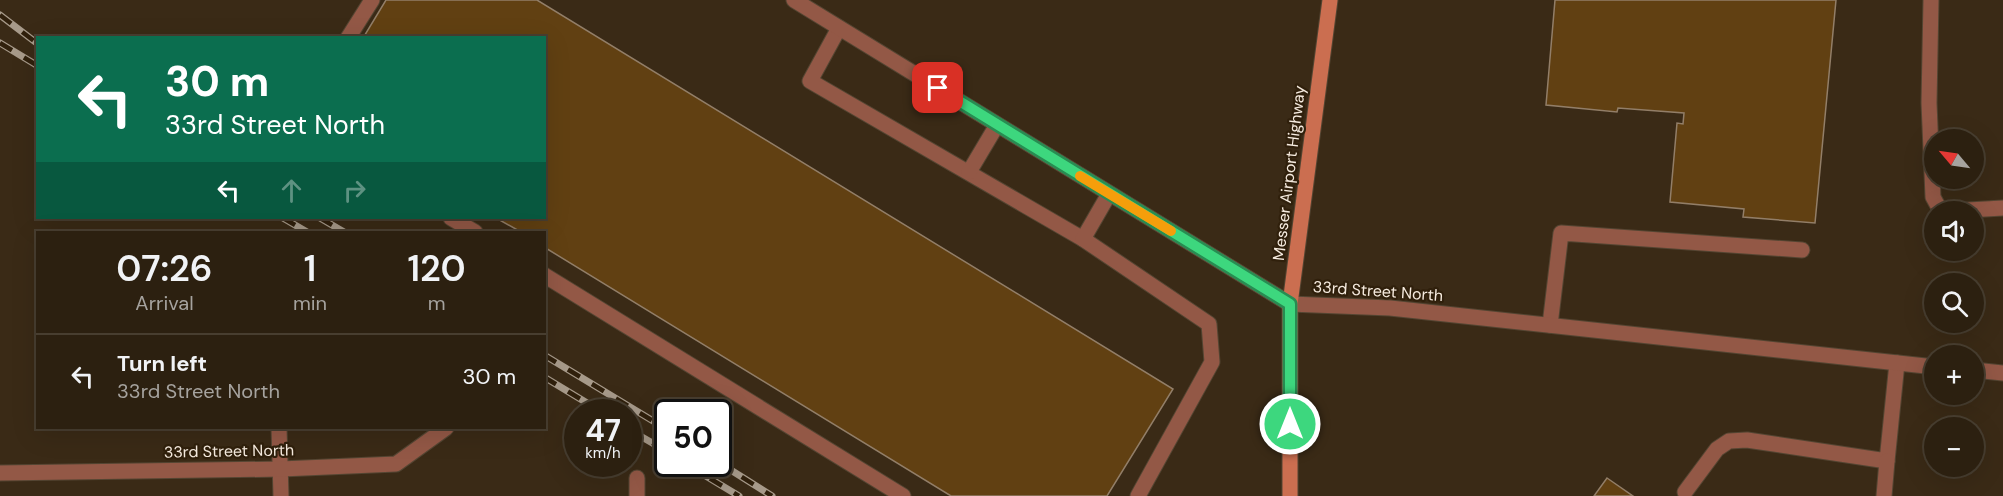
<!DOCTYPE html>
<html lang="en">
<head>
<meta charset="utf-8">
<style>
	body { margin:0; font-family:"DM Sans",sans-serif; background:#342819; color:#f1f3f6; height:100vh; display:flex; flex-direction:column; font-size:22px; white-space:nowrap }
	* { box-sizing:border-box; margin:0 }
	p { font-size:20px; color:#a6a39f }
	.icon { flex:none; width:33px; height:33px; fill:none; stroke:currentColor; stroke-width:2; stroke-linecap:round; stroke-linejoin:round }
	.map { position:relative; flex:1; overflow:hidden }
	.side { position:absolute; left:36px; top:231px; width:510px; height:198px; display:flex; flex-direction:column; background:#2c2010; border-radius:0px; box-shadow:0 6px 24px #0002,0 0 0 2px #483e30 }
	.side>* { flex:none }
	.banner { position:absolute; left:36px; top:36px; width:510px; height:183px; border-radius:0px; box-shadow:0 6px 24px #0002,0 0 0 2px #483e30; background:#0b6e4f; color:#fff; overflow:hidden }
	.needle { width:39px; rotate:299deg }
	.fabs { position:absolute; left:1924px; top:129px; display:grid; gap:12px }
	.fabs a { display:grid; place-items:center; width:60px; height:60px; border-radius:50%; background:#2c2010; box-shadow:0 6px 24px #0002,0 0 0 2px #483e30; font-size:30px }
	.speed { position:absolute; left:564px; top:399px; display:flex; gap:12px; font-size:30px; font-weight:700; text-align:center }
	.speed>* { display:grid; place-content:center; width:78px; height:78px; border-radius:50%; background:#2c2010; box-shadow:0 6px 24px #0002,0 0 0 2px #483e30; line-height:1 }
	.speed small { font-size:15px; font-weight:400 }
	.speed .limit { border:3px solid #111; border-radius:9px; background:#fff; color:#111 }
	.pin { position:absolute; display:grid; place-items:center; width:51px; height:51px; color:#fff; margin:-26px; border-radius:12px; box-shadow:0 3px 9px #0006 }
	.me { position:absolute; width:66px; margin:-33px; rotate:0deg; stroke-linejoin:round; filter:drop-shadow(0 0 4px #0008) }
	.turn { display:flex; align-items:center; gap:21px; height:126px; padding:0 30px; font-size:27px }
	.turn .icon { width:78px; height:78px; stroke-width:2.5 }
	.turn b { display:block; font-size:42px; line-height:51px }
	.lanes { display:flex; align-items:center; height:57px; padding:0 30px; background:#0003; justify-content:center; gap:30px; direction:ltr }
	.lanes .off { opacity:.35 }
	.eta { display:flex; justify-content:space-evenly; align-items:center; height:102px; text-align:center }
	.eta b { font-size:36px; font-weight:600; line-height:42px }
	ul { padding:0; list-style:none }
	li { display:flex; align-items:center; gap:18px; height:84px; padding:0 30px; border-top:2px solid #483e30 }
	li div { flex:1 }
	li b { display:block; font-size:22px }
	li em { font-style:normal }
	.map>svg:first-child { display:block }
	.building { fill:#614012; stroke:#927e68; stroke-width:1.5 }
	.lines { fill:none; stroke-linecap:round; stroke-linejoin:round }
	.service-casing { stroke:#544532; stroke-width:17 }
	.minor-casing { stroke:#544532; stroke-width:17 }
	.tertiary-casing { stroke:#544532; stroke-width:17 }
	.secondary-casing { stroke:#544532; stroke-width:17 }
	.service { stroke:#935846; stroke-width:15 }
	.minor { stroke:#935846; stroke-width:15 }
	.tertiary { stroke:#935846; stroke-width:15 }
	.secondary { stroke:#cb6e50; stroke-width:15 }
	.rail-casing { stroke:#a79a8a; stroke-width:7 }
	.rail { stroke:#30200c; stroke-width:4.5; stroke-dasharray:14; stroke-linecap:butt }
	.route-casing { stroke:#288c52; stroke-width:15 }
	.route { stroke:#3dd77e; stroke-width:10 }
	.slow { stroke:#f59e0b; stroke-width:10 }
	.labels { text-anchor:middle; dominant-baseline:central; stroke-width:4.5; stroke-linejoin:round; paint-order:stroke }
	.street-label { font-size:16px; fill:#f6ebdf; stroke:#30200c }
</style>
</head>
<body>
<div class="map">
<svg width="2003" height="496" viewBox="0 0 2003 496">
	<rect width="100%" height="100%" fill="#3a2a16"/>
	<g class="building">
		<path d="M386,0H537L1173,389L1107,496H951L544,247V232H521L496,218H544V38H363Z"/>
		<path d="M1555,0H1836L1815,223L1743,217L1744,209L1670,202L1677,123L1683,124L1684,113L1618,108L1617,112L1546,105Z"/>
		<path d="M1607,478L1633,496H1594Z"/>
	</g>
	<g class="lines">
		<g class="service-casing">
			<g id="service">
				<path d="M1931,0L1929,103L1933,197L1939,208L1951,211L2003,208"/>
				<path d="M839,28L810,81L1083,239"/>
				<path d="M348,38L372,0"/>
				<path d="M969,172L997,125"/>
				<path d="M1109,194L1083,239L1209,324L1212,362L1138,496"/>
				<path d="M451,218L475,232"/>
				<path d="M544,275L903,496"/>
				<path d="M1550,325L1561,233L1802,250"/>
				<path d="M279,428L281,496"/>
				<path d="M1685,492L1717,449L1729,441L1747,440L1887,461L1897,363"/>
				<path d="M1884,496L1887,461"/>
			</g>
		</g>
		<g class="minor-casing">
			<g id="minor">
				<path d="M794,0L1290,304L1390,308L1935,367"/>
				<path d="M1974,370L2003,373"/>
				<path d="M0,473L281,469L396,464L446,428"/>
			</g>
		</g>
		<g class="tertiary-casing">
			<path id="tertiary" d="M637,496V478"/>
		</g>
		<g class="secondary-casing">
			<path id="secondary" d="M1290,496V304L1330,0"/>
		</g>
		<use href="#service" class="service"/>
		<use href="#minor" class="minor"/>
		<use href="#tertiary" class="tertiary"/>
		<use href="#secondary" class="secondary"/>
		<g class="rail-casing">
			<g id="rail">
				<path d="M0,15L38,44"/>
				<path d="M0,43L38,66"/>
				<path d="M283,218L307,232"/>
				<path d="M320,218L344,232"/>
				<path d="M544,355L668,430"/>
				<path d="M544,377L602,412"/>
				<path d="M628,429L668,452"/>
				<path d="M718,462L772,496"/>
				<path d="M686,464L739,496"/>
			</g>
		</g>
		<use href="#rail" class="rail"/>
	</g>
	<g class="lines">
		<g class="route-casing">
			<path id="route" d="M938,88L1290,304V424"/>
		</g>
		<use href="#route" class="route"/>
		<path class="slow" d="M1080,176L1171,231"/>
	</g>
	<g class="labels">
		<g class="street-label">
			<text transform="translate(1289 173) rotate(-83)">Messer Airport Highway</text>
			<text transform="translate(1378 291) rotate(4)">33rd Street North</text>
			<text transform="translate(229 451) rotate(-1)">33rd Street North</text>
		</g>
	</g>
</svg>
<div class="fabs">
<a><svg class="needle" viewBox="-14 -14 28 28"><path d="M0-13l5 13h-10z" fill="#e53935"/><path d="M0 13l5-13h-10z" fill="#a6a39f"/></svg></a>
<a><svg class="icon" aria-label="sound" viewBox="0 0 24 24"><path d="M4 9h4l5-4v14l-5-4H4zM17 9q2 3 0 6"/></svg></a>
<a><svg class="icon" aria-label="search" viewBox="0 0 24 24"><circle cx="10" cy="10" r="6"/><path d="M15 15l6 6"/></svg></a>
<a>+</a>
<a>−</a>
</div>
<div class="speed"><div>47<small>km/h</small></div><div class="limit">50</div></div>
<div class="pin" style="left:938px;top:88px;background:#d93025"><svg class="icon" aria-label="arrive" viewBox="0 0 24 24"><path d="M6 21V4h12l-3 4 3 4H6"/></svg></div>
<svg class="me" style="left:1290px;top:424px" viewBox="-20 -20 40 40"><circle r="17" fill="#3dd77e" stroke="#fff" stroke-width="3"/><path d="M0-11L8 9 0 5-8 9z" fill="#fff"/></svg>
<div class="banner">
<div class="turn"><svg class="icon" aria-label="left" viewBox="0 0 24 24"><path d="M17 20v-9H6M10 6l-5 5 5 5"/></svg><div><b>30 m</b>33rd Street North</div></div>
<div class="lanes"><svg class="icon" aria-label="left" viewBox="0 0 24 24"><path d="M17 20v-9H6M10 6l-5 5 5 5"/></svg><svg class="icon off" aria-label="ahead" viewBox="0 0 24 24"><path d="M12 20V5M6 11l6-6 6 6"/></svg><svg class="icon off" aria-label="right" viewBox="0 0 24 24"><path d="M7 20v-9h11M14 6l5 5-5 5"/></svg></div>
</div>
<section class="side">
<div class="eta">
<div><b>07:26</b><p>Arrival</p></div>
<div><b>1</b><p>min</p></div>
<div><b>120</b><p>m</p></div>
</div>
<ul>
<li><svg class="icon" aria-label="left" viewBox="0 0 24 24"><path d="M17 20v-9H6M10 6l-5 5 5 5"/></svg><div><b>Turn left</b><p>33rd Street North</p></div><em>30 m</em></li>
</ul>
</section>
</div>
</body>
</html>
